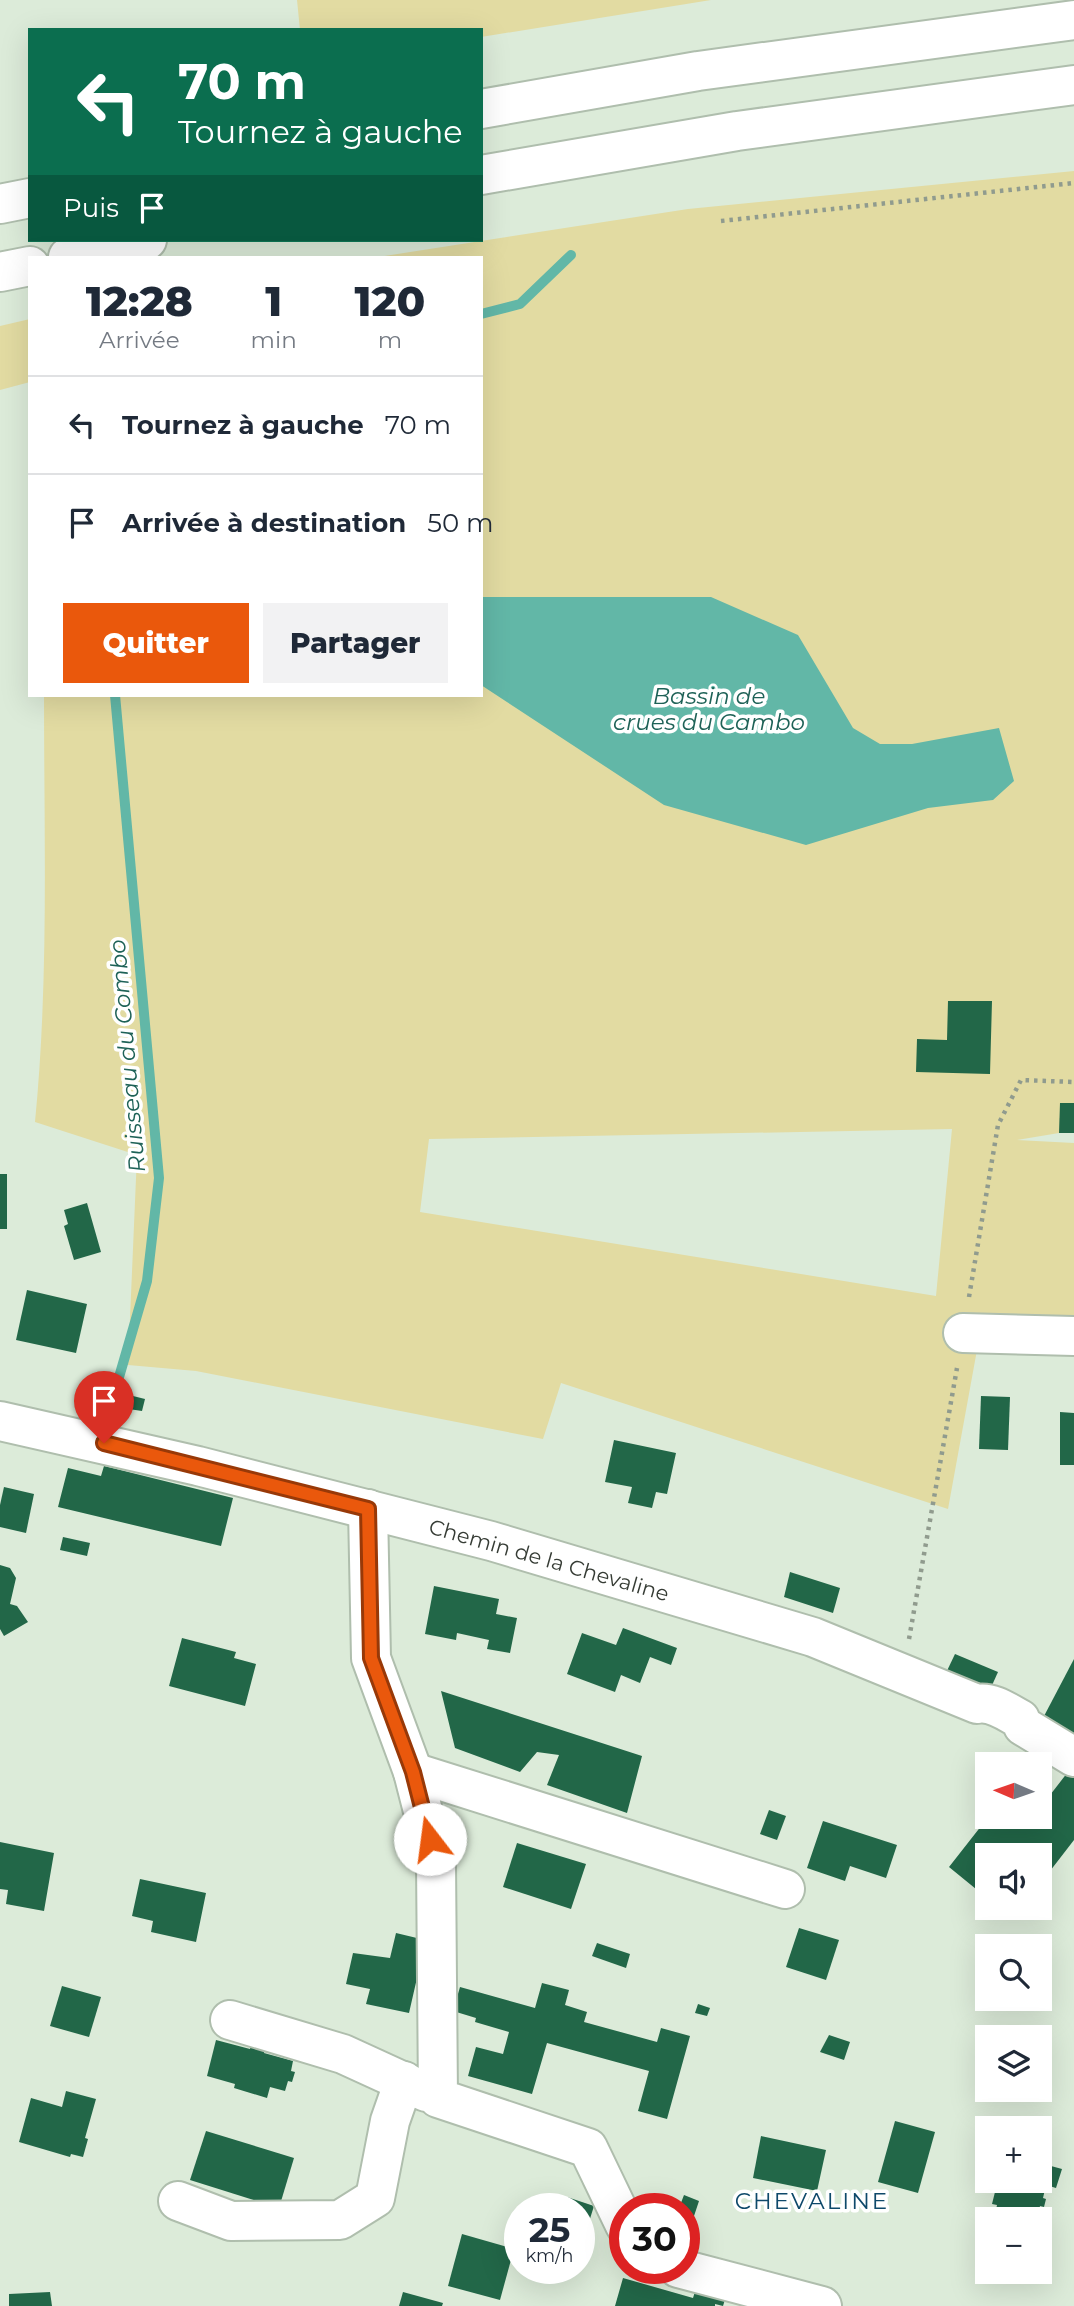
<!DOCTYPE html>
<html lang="fr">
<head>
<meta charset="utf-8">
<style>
	body { margin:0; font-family:Montserrat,sans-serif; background:#f2f2f3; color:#1f2937; height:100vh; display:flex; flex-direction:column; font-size:26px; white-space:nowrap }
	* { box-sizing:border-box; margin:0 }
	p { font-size:23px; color:#747a83 }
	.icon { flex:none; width:38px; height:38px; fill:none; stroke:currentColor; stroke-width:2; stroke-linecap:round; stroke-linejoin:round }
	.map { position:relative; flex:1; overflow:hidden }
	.drawer { position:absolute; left:28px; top:256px; width:455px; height:441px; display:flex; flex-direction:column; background:#fff; border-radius:0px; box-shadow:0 7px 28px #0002 }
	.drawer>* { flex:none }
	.hud { position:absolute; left:28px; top:28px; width:455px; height:214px; border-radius:0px; box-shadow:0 7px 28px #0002; background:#0b6e4f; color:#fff; overflow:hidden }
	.needle { width:46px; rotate:272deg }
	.tools { position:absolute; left:975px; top:1752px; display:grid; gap:14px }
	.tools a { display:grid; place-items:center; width:77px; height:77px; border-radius:0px; background:#fff; box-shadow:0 7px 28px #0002; font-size:35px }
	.speed { position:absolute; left:504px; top:2193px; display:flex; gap:14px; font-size:35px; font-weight:700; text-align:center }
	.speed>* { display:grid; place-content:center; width:91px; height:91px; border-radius:50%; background:#fff; box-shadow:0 7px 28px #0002; line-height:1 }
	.speed small { font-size:18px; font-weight:400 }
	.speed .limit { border:10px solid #d22; background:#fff; color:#111 }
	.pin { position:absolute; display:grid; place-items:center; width:60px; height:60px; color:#fff; margin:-72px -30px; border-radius:50% 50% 50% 0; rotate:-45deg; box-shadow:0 0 7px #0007 }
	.pin .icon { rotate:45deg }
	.me { position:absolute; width:77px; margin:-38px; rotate:345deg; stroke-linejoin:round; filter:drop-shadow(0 0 5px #0008) }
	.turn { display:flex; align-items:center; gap:24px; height:147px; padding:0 35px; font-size:32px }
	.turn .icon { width:91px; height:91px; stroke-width:2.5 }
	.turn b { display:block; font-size:49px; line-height:60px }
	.then { display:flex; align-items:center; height:66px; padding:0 35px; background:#0003; gap:14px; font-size:26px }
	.eta { display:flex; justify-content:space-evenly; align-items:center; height:119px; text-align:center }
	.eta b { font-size:42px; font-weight:800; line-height:49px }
	.cta { display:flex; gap:14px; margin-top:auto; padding:14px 35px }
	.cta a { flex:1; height:80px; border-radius:0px; background:#ea580c; color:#fff; font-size:28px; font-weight:800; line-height:80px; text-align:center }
	.cta a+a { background:#f2f2f3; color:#1f2937 }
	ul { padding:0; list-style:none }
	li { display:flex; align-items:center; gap:21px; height:98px; padding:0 35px; border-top:2px solid #e0e1e3 }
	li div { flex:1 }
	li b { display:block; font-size:26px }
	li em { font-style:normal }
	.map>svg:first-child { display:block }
	.green { fill:#e2dba2; fill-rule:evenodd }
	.water { fill:#62b7a7 }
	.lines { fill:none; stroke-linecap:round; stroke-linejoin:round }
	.stream { stroke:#62b7a7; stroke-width:10 }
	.building { fill:#226748 }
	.minor-casing { stroke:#afbead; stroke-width:42 }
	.highway-casing { stroke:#afbead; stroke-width:42 }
	.path { stroke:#909b8e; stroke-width:4.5; stroke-dasharray:3.5 5; stroke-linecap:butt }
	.minor { stroke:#fff; stroke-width:38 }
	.highway { stroke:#fff; stroke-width:38 }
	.route-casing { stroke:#983908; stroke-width:18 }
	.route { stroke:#ea580c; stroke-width:12 }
	.labels { text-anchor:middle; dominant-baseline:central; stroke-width:7; stroke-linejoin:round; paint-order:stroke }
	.street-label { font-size:21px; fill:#363c35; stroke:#fff }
	.water-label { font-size:23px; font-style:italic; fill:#1e6257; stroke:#fff }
	.neighbourhood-label { font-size:23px; letter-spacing:2px; fill:#0e496a; stroke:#fff }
</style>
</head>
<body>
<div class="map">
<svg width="1074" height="2306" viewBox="0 0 1074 2306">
	<rect width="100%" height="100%" fill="#dcebd9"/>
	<g class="green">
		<path d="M297,0H711L481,37V30H300Z"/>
		<path d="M1074,171V1104L1059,1133L1017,1140L1074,1143V1320L983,1317L948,1509L561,1383L543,1439L196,1371L128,1365L137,1155L35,1122C49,980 44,837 44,695H481V257H378L688,209ZM952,1129L936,1296L420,1212L429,1139Z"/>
		<path d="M30,319V382L0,390V326Z"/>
	</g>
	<path class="water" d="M481,597H711L798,635L853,728L880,744H912L999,728L1014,781L993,800L928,808L806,845L664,805L481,685Z"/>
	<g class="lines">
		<g class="stream">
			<path d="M481,314L520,304L571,255"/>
			<path d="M110,1408L147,1281L159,1178L115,695"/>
		</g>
	</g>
	<g class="building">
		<path d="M948,1001H992L990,1074L916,1072L917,1039L947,1040Z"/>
		<path d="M1060,1103H1074V1133H1059Z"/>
		<rect x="0" y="1174" width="7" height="55"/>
		<path d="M87,1203L101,1252L74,1260L64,1226L68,1224L64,1210Z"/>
		<path d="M27,1290L87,1304L76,1353L16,1340Z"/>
		<path d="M125,1394L145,1399L142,1411L122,1408Z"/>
		<path d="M981,1396L1010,1397L1008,1450L979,1449Z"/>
		<path d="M1060,1412L1074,1413V1465H1060Z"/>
		<path d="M614,1440L676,1453L667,1494L656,1492L652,1508L628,1503L632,1487L605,1482Z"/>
		<path d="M104,1466L233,1498L221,1546L58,1507L68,1468L101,1476Z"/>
		<path d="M4,1487L34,1494L26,1533L0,1527V1505Z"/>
		<path d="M63,1537L90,1543L87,1556L60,1550Z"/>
		<path d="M0,1565L10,1568L16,1578L10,1604L17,1606L28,1622L4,1636L0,1629Z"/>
		<path d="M790,1572L840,1588L833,1613L784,1597Z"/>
		<path d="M434,1586L499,1599L496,1614L517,1618L510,1653L487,1649L489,1640L457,1633L456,1640L425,1634Z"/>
		<path d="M623,1628L677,1648L671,1665L650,1657L640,1683L621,1675L615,1692L567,1674L582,1633L616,1645Z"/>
		<path d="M182,1638L236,1652L234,1658L256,1664L245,1706L169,1686Z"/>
		<path d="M955,1654L998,1672L989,1692L945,1675Z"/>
		<path d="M1074,1659V1736L1043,1718Z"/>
		<path d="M441,1691L642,1756L627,1813L547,1785L559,1755L537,1752L520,1772L455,1748Z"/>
		<path d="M1071,1768L1074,1770V1840L1040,1884V1855H987V1898L949,1867L989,1816H1040V1808Z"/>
		<path d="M769,1810L786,1816L777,1840L760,1834Z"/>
		<path d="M823,1821L897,1845L886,1878L850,1866L845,1881L807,1868Z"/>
		<path d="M0,1842L54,1853L44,1911L6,1904L8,1890L0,1889Z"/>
		<path d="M517,1843L586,1864L571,1909L503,1887Z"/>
		<path d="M140,1879L206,1893L196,1942L151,1932L153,1921L132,1916Z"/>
		<path d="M999,1908H1021L1012,1918Z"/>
		<path d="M799,1928L839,1940L826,1980L786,1967Z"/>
		<path d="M396,1933L421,1939L416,1964L420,1965L409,2013L366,2004L370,1989L346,1984L353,1953L390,1958Z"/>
		<path d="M597,1943L630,1954L626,1968L592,1956Z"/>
		<path d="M542,1983L569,1990L565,2005L587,2012L584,2022L657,2042L661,2028L690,2036L667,2119L638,2111L649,2071L547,2043L532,2094L468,2076L476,2047L503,2054L509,2032L475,2022L476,2018L453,2011L460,1987L535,2008Z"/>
		<path d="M62,1986L101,1997L89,2037L50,2026Z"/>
		<path d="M698,2004L710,2008L707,2016L695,2013Z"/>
		<path d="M829,2035L850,2042L844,2060L820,2052Z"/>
		<path d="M253,2039L266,2043L264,2053L293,2061L291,2071L295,2072L292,2082L288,2081L285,2091L270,2087L267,2098L234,2088L235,2084L207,2076L216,2040L250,2049Z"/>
		<path d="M66,2091L96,2099L85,2138L88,2139L83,2157L71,2154L70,2157L19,2142L31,2098L62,2107Z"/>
		<path d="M895,2121L935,2132L918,2193L878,2182Z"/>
		<path d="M206,2131L294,2158L279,2208L190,2180Z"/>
		<path d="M761,2136L826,2150L817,2191L753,2178Z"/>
		<path d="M1040,2163L1062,2169L1056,2188L1046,2185L1043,2198L1046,2199L1044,2207L1040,2206L1037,2219L1028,2217V2219H994L997,2205L992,2204L998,2180H1040Z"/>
		<path d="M684,2195L699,2201L688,2234L684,2233V2208H679Z"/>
		<path d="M567,2197L594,2206L582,2244L579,2243V2208H564Z"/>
		<path d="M462,2234L514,2249L500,2300L448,2286Z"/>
		<path d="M623,2278L693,2298L698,2282L728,2290L723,2306L715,2304V2306H615Z"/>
		<path d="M50,2292L52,2306H9V2294Z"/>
		<path d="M403,2292L443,2303L442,2306H399Z"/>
	</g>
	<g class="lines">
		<g class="minor-casing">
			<g id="minor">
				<path d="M963,1333L1074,1336"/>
				<path d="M0,1421L198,1466L491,1541L813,1637L977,1704C992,1701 1007,1712 1020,1719L1023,1726L1074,1757"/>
				<path d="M368,1509L371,1658L413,1772L436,1862L438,2098L588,2148L625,2225"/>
				<path d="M413,1772L785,1889"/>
				<path d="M230,2020L343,2054L426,2092"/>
				<path d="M178,2201L231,2221L340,2220L375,2198L390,2121L404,2081"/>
				<path d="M678,2268L822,2306"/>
			</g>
		</g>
		<g class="highway-casing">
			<g id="highway">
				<path d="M481,109L698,71L1074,20"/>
				<path d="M481,175L737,131L1074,85"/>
				<path d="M0,204L30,198"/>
				<path d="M68,257L147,240"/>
				<path d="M0,272L30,266"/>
			</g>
		</g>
		<g class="path">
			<path d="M721,221L1074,183"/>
			<path d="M969,1297L998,1125L1021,1080L1074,1082"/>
			<path d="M909,1639L957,1368"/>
		</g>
		<use href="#minor" class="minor"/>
		<use href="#highway" class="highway"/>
	</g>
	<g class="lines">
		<g class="route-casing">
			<path id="route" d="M104,1443L368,1509L371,1658L413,1772L430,1839"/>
		</g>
		<use href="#route" class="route"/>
	</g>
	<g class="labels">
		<g class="street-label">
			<text transform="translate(549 1560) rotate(16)">Chemin de la Chevaline</text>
		</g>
		<g class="water-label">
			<text x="709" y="696">Bassin de<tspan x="709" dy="26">crues du Cambo</tspan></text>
			<text transform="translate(127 1056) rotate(-95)">Ruisseau du Combo</text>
		</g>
		<g class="neighbourhood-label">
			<text x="812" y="2201">CHEVALINE</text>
		</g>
	</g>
</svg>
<div class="tools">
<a><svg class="needle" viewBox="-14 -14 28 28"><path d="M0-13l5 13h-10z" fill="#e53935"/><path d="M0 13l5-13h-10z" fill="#747a83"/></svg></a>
<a><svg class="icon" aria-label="sound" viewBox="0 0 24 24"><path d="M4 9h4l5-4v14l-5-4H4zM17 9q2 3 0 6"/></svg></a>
<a><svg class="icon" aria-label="search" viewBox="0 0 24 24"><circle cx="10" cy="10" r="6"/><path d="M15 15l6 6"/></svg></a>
<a><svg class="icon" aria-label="layers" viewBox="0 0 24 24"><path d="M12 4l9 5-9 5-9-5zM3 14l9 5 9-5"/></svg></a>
<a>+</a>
<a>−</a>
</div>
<div class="speed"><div>25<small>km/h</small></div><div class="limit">30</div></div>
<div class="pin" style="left:104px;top:1443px;background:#d93025"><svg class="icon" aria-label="arrive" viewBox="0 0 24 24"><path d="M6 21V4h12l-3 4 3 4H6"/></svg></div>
<svg class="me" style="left:430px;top:1839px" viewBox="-20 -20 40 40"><circle r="19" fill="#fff"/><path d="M0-13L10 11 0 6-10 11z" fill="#ea580c"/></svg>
<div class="hud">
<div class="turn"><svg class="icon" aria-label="left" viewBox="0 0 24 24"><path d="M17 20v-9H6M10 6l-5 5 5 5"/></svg><div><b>70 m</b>Tournez à gauche</div></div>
<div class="then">Puis<svg class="icon" aria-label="arrive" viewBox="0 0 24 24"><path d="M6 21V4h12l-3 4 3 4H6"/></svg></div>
</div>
<section class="drawer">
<div class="eta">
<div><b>12:28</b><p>Arrivée</p></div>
<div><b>1</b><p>min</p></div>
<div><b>120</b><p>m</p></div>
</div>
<ul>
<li><svg class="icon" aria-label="left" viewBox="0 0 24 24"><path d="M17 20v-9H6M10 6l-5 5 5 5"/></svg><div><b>Tournez à gauche</b></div><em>70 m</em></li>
<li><svg class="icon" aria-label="arrive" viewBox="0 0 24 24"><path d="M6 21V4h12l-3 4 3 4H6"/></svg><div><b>Arrivée à destination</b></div><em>50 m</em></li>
</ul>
<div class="cta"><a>Quitter</a><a>Partager</a></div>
</section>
</div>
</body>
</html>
